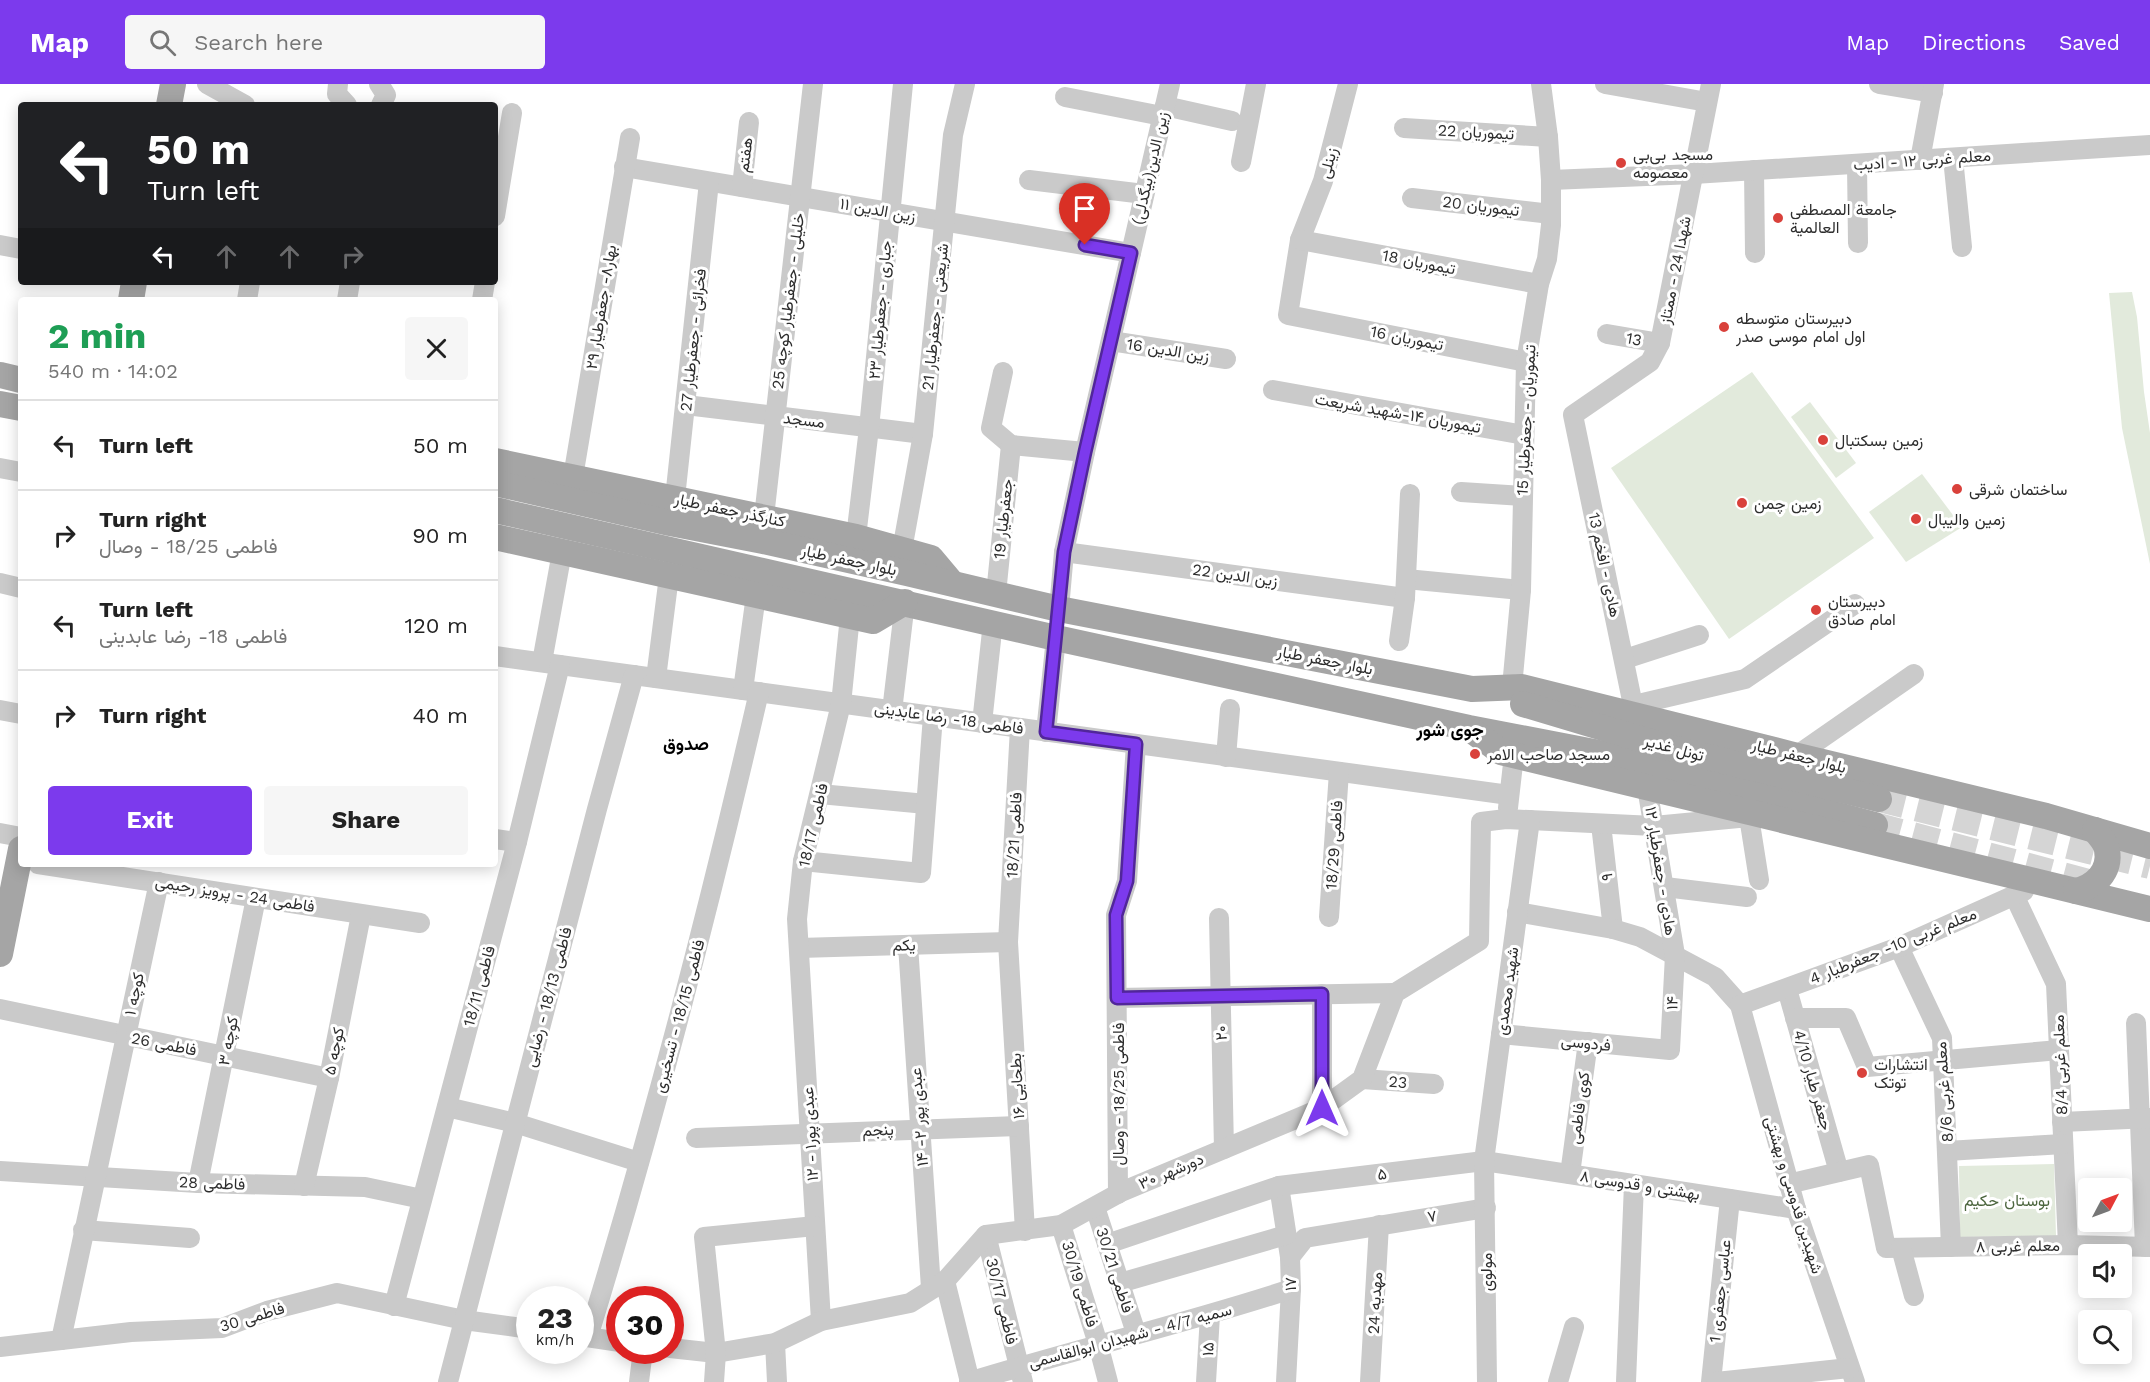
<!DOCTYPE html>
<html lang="en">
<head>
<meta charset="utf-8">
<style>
	body { margin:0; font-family:"Work Sans",Vazirmatn,sans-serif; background:#f6f6f6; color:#222; height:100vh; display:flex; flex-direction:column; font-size:22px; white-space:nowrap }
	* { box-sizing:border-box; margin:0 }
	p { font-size:20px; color:#767676 }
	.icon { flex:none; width:33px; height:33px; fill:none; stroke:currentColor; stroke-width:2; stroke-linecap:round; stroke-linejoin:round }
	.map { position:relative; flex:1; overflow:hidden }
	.drawer { position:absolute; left:18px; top:213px; width:480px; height:570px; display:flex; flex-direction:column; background:#fff; border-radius:6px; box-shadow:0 3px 15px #0003 }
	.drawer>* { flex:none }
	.guide { position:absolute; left:18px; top:18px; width:480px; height:183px; border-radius:6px; box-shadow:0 3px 15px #0003; background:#202124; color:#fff; overflow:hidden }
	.needle { width:39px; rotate:49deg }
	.controls { position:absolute; left:2078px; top:1094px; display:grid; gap:12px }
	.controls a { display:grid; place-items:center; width:54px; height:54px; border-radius:6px; background:#fff; box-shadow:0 3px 15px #0003; font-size:30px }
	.speed { position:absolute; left:516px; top:1202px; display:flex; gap:12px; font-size:30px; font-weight:700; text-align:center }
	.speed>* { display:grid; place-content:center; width:78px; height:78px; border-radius:50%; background:#fff; box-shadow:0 3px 15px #0003; line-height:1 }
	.speed small { font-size:15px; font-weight:400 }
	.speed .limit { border:9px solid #d22; background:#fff; color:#111 }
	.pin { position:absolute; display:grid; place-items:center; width:51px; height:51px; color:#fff; margin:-62px -26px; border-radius:50% 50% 50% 0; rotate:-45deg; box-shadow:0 0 6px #0007 }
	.pin .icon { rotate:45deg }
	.me { position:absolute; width:66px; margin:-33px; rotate:0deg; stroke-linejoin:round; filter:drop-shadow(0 0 4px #0008) }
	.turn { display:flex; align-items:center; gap:21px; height:126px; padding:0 30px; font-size:27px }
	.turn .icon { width:78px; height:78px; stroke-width:2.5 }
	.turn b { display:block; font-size:42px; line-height:51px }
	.lanes { display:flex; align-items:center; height:57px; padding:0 30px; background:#0003; justify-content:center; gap:30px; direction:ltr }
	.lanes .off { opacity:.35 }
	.round { display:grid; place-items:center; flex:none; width:63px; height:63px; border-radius:6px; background:#f6f6f6 }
	.headline { display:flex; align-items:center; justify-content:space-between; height:102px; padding:0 30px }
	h1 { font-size:36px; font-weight:700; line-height:45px; color:#1e9e55 }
	.button { display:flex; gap:12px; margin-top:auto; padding:12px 30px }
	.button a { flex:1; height:69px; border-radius:6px; background:#7c3aed; color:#fff; font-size:24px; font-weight:700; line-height:69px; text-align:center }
	.button a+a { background:#f6f6f6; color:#222 }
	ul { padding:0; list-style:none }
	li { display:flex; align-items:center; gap:18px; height:90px; padding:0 30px; border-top:2px solid #e0e0e0 }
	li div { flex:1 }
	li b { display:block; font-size:22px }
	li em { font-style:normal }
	header { display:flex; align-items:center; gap:36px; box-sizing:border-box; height:84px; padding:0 30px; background:#7c3aed; color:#fff }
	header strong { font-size:28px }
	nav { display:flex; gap:33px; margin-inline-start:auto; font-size:21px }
	.search { width:420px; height:54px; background:#f6f6f6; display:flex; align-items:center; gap:15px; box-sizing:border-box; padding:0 21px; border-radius:6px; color:#767676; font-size:22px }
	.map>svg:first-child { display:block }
	.green { fill:#e2eadc }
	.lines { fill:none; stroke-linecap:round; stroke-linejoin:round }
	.major-tunnel { stroke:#d5d5d5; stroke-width:26; stroke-dasharray:26 13; stroke-linecap:butt }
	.minor { stroke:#cacaca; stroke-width:20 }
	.major { stroke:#a5a5a5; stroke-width:26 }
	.route-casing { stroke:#51269a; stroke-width:15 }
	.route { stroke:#7c3aed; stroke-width:10 }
	.poi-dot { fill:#d9413b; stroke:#fff; stroke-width:2 }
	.labels { text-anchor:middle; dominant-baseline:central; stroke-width:6; stroke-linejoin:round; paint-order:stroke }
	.street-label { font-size:16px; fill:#2d2d2d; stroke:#fff }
	.poi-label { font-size:16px; fill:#2d2d2d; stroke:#fff; text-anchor:start }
	.park-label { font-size:16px; fill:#4c663e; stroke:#fff }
	.neighbourhood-label { font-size:18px; font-weight:bold; fill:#000; stroke:#fff }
</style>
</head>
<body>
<header>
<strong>Map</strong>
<div class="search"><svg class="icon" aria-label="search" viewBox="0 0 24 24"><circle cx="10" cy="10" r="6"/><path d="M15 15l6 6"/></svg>Search here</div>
<nav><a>Map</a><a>Directions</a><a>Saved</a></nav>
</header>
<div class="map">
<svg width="2150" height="1298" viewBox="0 0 2150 1298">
	<rect width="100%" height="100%" fill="#fff"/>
	<g class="green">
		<path d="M2132,208L2137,233L2144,308L2150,349V480L2122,344L2109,209Z"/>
		<path d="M1752,288L1874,454L1729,555L1611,384Z"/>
		<path d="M1810,318L1856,379L1836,394L1791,333Z"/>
		<path d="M1922,390L1962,443L1906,478L1869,428Z"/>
		<path d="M2054,1080L2056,1152L1960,1153L1959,1082Z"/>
	</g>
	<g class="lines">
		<g class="major-tunnel">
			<path d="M1879,715L2150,782"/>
			<path d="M1875,741L2092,799"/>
		</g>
		<g class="minor">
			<path d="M207,0L245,21"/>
			<path d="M338,0L337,10L347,21"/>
			<path d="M379,0L386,11L381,21"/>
			<path d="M1348,0L1323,97L1300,156L1288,231L1526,278"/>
			<path d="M1605,0L1707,18"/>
			<path d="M1879,0L1933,9"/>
			<path d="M1065,13L1162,32"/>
			<path d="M1165,22L1232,37"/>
			<path d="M1404,44L1548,53"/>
			<path d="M1953,74L1962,163"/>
			<path d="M1920,76L1934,0"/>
			<path d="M1241,78L1256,0"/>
			<path d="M1857,80L1858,159"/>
			<path d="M624,83L1131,169"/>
			<path d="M1754,86L1755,169"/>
			<path d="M1029,96L1144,110"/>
			<path d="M1551,96L1694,90L2150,61"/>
			<path d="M742,103L749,38"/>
			<path d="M1412,114L1551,130"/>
			<path d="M495,132L512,29"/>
			<path d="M1300,156L1539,200"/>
			<path d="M0,161L21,165"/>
			<path d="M247,216L250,198"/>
			<path d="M347,216L350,198"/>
			<path d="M482,216L485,198"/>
			<path d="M1607,250L1660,259"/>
			<path d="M1111,257L1226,275"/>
			<path d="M1003,288L991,344L1011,361L1085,368"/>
			<path d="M1273,306L1524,351"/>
			<path d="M686,321L923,350"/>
			<path d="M0,384L21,388"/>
			<path d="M573,393L630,54"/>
			<path d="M1461,408L1523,412"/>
			<path d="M675,414L709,98"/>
			<path d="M764,433L813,0"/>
			<path d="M856,453L869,344L903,0"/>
			<path d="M902,466L923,350L953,51L965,0"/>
			<path d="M1064,468L1405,514"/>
			<path d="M1406,495L1521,506"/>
			<path d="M0,499L21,504"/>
			<path d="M996,510L1011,361"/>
			<path d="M1059,525L1064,468L1085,368L1170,0"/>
			<path d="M1399,557L1405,514L1410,410"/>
			<path d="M495,572L1509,711"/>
			<path d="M1625,575L1699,551"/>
			<path d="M542,578L562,468"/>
			<path d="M656,594L669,492"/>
			<path d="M1512,603L1521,506L1526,278L1539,200L1547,175L1551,141V96L1548,53L1541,0"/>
			<path d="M743,606L756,511"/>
			<path d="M1634,621L1745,595L1855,520"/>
			<path d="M0,626L21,630"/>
			<path d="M892,627L905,518"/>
			<path d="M1635,631L1573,331L1650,278L1660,259L1711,0"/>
			<path d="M982,639L993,538"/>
			<path d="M1020,644L1008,858L1025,1147"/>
			<path d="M1046,648L1056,554"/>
			<path d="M1796,672L1914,590"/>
			<path d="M1226,673L1230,625"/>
			<path d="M820,710L926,720"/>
			<path d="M1508,724L1514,671"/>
			<path d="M1601,740L1613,845"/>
			<path d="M0,749L21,753"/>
			<path d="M495,755L517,758"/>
			<path d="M803,777L921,789L933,632"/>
			<path d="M38,780L420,839"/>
			<path d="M1665,803L1747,813"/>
			<path d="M2014,811L2056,900L2068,1161"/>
			<path d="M1517,828L1613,845L1640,853L1715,893L1740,921L1796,1125L1855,1298"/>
			<path d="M1329,833L1339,688"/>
			<path d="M1219,834L1224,1065"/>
			<path d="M908,861L931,1204"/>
			<path d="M1899,863L1942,954L1951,1163"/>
			<path d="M799,864L1008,858"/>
			<path d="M1787,905L1839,1088"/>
			<path d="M1117,914L1395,909"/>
			<path d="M1740,921L1899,863L2024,807"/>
			<path d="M0,925L329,994"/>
			<path d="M1795,934H1846L1867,983L2059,966"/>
			<path d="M2136,939L2145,1163"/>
			<path d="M1501,950L1670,966L1675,871L1647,703"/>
			<path d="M1362,995L1434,1000"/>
			<path d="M447,1023L515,1039L639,1078"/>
			<path d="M1322,1024V910"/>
			<path d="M2062,1038L2150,1034"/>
			<path d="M696,1054L1019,1042"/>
			<path d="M1947,1067L2063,1060"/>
			<path d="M0,1087L198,1099L365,1103L422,1115"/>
			<path d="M1570,1090L1588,958"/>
			<path d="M198,1099L256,814"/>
			<path d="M1788,1100L1869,1081L1886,1164L2068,1161L2150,1163"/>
			<path d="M304,1102L329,994L361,831"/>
			<path d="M1279,1102L1290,1173L1291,1205L1286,1298"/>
			<path d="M1118,1110L1116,831L1127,797L1136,660"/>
			<path d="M1095,1123L1136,1249"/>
			<path d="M1061,1141L1098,1260L1108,1298"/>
			<path d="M83,1146L190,1154"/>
			<path d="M986,1151L1023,1298"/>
			<path d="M1107,1160L1279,1102L1484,1077L1796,1125"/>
			<path d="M1901,1164L1914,1212"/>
			<path d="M1290,1173L1305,1154L1486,1124"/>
			<path d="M945,1197L970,1298"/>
			<path d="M1120,1199L1286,1151"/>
			<path d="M394,1222L517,758L560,581"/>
			<path d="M821,1237L797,835L803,777L841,620L850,532"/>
			<path d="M580,1252L620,1258"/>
			<path d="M588,1253C653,1041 709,825 759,608"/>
			<path d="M61,1256L159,798"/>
			<path d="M775,1259L777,1298"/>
			<path d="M0,1263L131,1248L222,1244L267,1227L337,1209L464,1236L530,1245"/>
			<path d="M670,1264L716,1269L775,1259L821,1237L910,1219L945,1197L986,1151L1061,1141L1121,1108L1322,1024L1362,995L1395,909L1479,857L1481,738L1506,735L1654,742L1749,733L1759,796"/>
			<path d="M448,1298L597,725L634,591"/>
			<path d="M639,1298L643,1266"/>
			<path d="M714,1298L716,1269L704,1153L815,1142"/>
			<path d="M969,1298C1076,1265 1185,1240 1291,1205"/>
			<path d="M1206,1298L1210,1231"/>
			<path d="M1370,1298L1379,1141"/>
			<path d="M1487,1298L1484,1077L1530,736"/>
			<path d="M1558,1298L1574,1243"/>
			<path d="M1626,1298L1634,1100"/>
			<path d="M1711,1298L1730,1115"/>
			<path d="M1716,1298L1849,1284"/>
		</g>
		<g class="major">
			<path d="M169,21L173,0"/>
			<path d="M131,216L134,198"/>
			<path d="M0,291L21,296"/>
			<path d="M0,320L21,324"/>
			<path d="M495,377L856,453L931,474L952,499"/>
			<path d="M495,399L670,439L763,457L907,489L1059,525L1472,605L1522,603L1790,670L2046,732L2150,762"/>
			<path d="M495,426L1056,554L1469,644L1594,668L1662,684L1875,741"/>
			<path d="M495,453L873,537L905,518"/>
			<path d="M1523,620L1667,663L1879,715"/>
			<path d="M1474,648L1501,668L2150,825"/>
			<path d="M2076,807C2094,803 2111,788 2107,766C2106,758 2099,752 2095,746"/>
			<path d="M0,870L21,765"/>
		</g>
	</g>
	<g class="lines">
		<g class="route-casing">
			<path id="route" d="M1085,161L1131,169L1085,368L1064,468L1046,648L1136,660L1127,797L1116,831L1117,914L1322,910V1024"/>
		</g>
		<use href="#route" class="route"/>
	</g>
	<g class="poi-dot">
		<circle cx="1621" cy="79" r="6"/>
		<circle cx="1778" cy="134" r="6"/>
		<circle cx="1724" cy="243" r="6"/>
		<circle cx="1823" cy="356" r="6"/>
		<circle cx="1957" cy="405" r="6"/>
		<circle cx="1742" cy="419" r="6"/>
		<circle cx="1916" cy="435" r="6"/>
		<circle cx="1816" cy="526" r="6"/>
		<circle cx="1475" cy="670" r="6"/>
		<circle cx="1862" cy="989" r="6"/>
	</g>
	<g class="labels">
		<g class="street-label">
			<text transform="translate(1476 48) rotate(3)">تیموریان 22</text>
			<text transform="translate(745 71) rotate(-83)">هفتم</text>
			<text transform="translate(1922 76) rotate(-4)">معلم غربی ۱۲ - ادیب</text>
			<text transform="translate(1328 79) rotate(-75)">زینلی</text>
			<text transform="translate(1150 84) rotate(-77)">زین الدین(بیگدلی)</text>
			<text transform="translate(1481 122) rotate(7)">تیموریان 20</text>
			<text transform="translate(878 126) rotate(10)">زین الدین ۱۱</text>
			<text transform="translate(1419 178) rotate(11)">تیموریان 18</text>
			<text transform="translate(1675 186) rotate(-79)">شهدا 24 - ممتاز</text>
			<text transform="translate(788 217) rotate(-83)">خلیلی - جعفرطیار کوچه 25</text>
			<text transform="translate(601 223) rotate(-81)">بهار۸- جعفرطیار ۲۹</text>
			<text transform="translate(880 226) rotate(-85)">جباری - جعفرطیار ۲۳</text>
			<text transform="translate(935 233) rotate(-84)">شریعتی - جعفرطیار 21</text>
			<text transform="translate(1407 254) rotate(11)">تیموریان 16</text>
			<text transform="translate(1634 255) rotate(10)">13</text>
			<text transform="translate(693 256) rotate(-84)">فخرائی - جعفرطیار 27</text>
			<text transform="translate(1168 266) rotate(9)">زین الدین 16</text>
			<text transform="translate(1398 329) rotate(10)">تیموریان ۱۴-شهید شریعت</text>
			<text transform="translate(804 336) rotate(7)">مسجد</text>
			<text transform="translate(1526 336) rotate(-87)">تیموریان - جعفرطیار 15</text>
			<text transform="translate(730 426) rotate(12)">کنارگذر جعفر طیار</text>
			<text transform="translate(1003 435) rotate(-84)">جعفرطیار 19</text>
			<text transform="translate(849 476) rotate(12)">بلوار جعفر طیار</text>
			<text transform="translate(1605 481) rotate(78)">هادی - افخم 13</text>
			<text transform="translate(1235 491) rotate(8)">زین الدین 22</text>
			<text transform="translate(1325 576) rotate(11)">بلوار جعفر طیار</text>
			<text transform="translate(949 634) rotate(8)">فاطمی 18- رضا عابدینی</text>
			<text transform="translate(1674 664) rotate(15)">تونل غدیر</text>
			<text transform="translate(1799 672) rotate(14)">بلوار جعفر طیار</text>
			<text transform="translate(813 741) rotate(-77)">فاطمی 18/17</text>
			<text transform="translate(1014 751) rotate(-87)">فاطمی 18/21</text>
			<text transform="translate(1334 761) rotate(-86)">فاطمی 18/29</text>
			<text transform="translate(1661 787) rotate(81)">هادی - جعفرطیار ۱۲</text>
			<text transform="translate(1607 793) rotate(-96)">۹</text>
			<text transform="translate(235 810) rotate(9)">فاطمی 24 - پرویز رحیمی</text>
			<text transform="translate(904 861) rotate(-1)">یکم</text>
			<text transform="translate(1893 862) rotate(-22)">معلم غربی 10- جعفرطیار 4</text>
			<text transform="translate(479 902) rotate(-75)">فاطمی 18/11</text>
			<text transform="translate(1507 907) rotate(-82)">شهید محمدی</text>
			<text transform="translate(134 910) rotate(-78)">کوچه ۱</text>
			<text transform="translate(548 913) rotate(-75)">فاطمی 18/13 - رضایی</text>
			<text transform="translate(1672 919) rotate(-87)">۱۴</text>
			<text transform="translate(679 932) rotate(-75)">فاطمی 18/15 - تسخیری</text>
			<text transform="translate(1221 949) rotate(-91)">۲۰</text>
			<text transform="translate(228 957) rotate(-79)">کوچه ۳</text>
			<text transform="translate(1586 959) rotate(6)">فردوسی</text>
			<text transform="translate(164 960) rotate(11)">فاطمی 26</text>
			<text transform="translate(334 967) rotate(-79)">کوچه ۵</text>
			<text transform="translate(2060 981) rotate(-92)">معلم غربی 8/4</text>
			<text transform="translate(1813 996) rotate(74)">جعفر طیار 4/10</text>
			<text transform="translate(1398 998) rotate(4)">23</text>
			<text transform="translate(1017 1002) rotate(-93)">بطحایی ۱۶</text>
			<text transform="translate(1944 1008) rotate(-94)">معلم غربی 8/6</text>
			<text transform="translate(1118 1010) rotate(-90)">فاطمی 18/25 - وصال</text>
			<text transform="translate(1579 1024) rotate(-82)">کوی فاطمی</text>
			<text transform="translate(919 1033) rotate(-94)">عبدی پور ۲- ۱۴</text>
			<text transform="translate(878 1046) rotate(-3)">پنجم</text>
			<text transform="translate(810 1050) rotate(-93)">عبدی پور۱ - ۱۲</text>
			<text transform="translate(1171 1087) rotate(-23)">دورشهر ۳۰</text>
			<text transform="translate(1382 1090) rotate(-7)">۵</text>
			<text transform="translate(212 1099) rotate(2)">فاطمی 28</text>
			<text transform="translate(1640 1101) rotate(9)">بهشتی و قدوسی ۸</text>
			<text transform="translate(1794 1111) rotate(73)">شهیدین قدوسی و بهشتی</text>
			<text transform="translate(1432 1132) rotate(-9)">۷</text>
			<text transform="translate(2018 1162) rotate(-1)">معلم غربی ۸</text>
			<text transform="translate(1115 1186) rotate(72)">فاطمی 30/21</text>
			<text transform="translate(1486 1188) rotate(-90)">مولوی</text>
			<text transform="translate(1080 1200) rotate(73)">فاطمی 30/19</text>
			<text transform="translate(1290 1200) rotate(-90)">۱۷</text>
			<text transform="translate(1720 1207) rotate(-84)">عباسی جعفری 1</text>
			<text transform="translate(1002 1217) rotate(76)">فاطمی 30/17</text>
			<text transform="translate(1375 1219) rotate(-87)">مهدیه 24</text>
			<text transform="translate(252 1233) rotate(-17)">فاطمی 30</text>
			<text transform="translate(1130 1252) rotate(-15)">سمیه 4/7 - شهیدان ابوالقاسمی</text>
			<text transform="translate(1208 1265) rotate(-86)">۱۵</text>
		</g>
		<g class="poi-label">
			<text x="1633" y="70">مسجد بی‌بی<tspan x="1633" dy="18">معصومه</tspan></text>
			<text x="1790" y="125">جامعة المصطفی<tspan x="1790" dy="18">العالمیة</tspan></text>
			<text x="1736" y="234">دبیرستان متوسطه<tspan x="1736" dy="18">اول امام موسی صدر</tspan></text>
			<text x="1835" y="356">زمین بسکتبال</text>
			<text x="1969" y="405">ساختمان شرقی</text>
			<text x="1754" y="419">زمین چمن</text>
			<text x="1928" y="435">زمین والیبال</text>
			<text x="1828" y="517">دبیرستان<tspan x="1828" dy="18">امام صادق</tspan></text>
			<text x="1487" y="670">مسجد صاحب الامر</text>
			<text x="1874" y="980">انتشارات<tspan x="1874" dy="18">توتک</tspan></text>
		</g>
		<g class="park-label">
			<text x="2007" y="1116">بوستان حکیم</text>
		</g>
		<g class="neighbourhood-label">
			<text x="1450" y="645">جوی شور</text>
			<text x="686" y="659">صدوق</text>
		</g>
	</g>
</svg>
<div class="controls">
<a><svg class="needle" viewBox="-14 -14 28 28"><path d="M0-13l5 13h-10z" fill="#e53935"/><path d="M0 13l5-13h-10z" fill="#767676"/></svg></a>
<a><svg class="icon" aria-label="sound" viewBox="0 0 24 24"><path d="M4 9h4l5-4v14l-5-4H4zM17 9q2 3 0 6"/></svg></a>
<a><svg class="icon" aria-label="search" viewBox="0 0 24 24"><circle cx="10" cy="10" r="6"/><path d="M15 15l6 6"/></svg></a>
</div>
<div class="speed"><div>23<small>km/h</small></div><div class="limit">30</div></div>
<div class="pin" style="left:1085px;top:161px;background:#d93025"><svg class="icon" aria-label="arrive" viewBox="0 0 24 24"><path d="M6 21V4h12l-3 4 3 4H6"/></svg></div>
<svg class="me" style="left:1322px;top:1024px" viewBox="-20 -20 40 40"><path d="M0-17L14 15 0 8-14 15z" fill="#7c3aed" stroke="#fff" stroke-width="4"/></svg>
<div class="guide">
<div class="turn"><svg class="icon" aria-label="left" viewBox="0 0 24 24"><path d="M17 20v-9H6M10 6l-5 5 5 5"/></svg><div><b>50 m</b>Turn left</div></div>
<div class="lanes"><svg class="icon" aria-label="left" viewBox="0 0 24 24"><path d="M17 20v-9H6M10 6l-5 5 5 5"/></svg><svg class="icon off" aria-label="ahead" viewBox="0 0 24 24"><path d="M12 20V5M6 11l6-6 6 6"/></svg><svg class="icon off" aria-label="ahead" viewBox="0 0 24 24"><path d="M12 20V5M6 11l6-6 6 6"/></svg><svg class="icon off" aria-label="right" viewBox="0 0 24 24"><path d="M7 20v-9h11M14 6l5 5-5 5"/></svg></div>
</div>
<section class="drawer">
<div class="headline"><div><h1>2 min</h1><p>540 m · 14:02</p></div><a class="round"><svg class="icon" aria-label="close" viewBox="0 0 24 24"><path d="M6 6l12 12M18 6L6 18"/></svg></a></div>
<ul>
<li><svg class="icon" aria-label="left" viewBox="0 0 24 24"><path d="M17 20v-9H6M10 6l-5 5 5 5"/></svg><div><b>Turn left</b></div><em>50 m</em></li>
<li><svg class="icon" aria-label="right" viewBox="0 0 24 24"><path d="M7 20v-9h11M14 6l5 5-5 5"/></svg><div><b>Turn right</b><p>فاطمی 18/25 - وصال</p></div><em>90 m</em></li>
<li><svg class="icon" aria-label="left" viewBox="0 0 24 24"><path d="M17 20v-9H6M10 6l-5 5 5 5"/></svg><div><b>Turn left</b><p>فاطمی 18- رضا عابدینی</p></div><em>120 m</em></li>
<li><svg class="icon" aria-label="right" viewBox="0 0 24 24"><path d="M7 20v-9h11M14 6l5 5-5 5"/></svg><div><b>Turn right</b></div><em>40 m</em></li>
</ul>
<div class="button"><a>Exit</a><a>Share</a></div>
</section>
</div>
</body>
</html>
